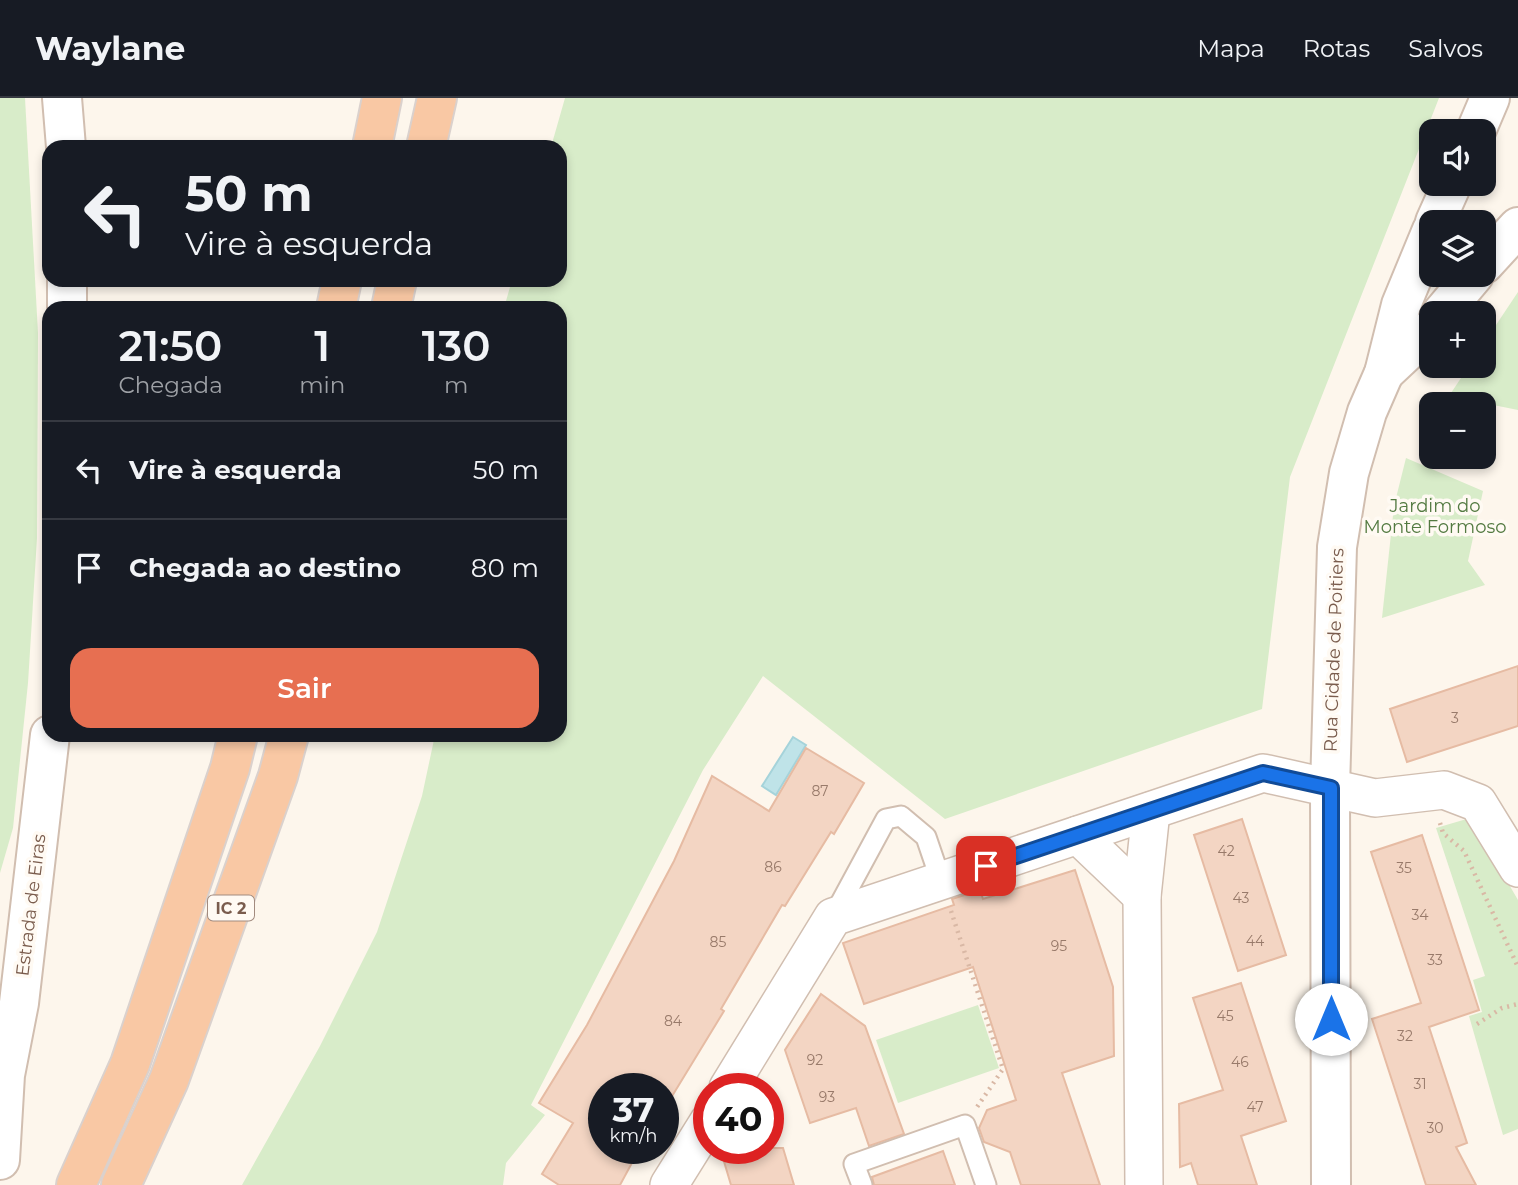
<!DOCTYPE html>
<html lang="pt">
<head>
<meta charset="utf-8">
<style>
	body { margin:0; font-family:Montserrat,sans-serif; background:#242831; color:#f1f3f6; height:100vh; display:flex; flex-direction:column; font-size:26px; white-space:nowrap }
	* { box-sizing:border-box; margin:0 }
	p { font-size:23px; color:#9ea1a6 }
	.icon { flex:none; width:38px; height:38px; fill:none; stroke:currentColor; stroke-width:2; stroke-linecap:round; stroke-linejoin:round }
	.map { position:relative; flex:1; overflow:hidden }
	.sheet { position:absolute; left:42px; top:203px; width:525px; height:441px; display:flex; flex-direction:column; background:#171b24; border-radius:21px; box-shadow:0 4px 10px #0003 }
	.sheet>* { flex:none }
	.top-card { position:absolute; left:42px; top:42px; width:525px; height:147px; border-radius:21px; box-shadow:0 4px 10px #0003; background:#171b24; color:#f1f3f6; overflow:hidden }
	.tools { position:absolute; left:1419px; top:21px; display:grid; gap:14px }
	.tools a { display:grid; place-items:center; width:77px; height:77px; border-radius:14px; background:#171b24; box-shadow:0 4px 10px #0003; font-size:35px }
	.speed { position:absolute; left:588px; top:975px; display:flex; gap:14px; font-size:35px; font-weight:700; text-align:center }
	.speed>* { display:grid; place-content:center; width:91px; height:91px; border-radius:50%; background:#171b24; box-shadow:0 4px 10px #0003; line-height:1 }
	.speed small { font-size:18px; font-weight:400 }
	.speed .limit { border:10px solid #d22; background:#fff; color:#111 }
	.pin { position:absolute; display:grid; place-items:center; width:60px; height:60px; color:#fff; margin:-30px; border-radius:14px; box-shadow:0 4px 10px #0006 }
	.me { position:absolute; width:77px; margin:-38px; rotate:0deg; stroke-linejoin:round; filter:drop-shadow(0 0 5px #0008) }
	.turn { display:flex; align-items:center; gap:24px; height:147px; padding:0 28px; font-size:32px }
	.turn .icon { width:91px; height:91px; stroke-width:2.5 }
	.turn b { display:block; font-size:49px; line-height:60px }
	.eta { display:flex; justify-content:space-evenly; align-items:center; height:119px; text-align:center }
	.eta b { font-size:42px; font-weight:600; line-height:49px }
	.primary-button { display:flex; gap:14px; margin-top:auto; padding:14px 28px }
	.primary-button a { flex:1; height:80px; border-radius:21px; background:#e76f51; color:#fff; font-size:28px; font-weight:600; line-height:80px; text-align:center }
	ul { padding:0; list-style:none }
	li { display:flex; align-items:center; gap:21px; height:98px; padding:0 28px; border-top:2px solid #363941 }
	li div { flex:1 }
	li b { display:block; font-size:26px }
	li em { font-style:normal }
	header { display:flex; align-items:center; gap:42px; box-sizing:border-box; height:98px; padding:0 35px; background:#171b24; border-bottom:2px solid #363941 }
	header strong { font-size:33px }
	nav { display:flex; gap:38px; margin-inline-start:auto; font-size:24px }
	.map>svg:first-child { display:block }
	.green { fill:#d8ecc9 }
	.water { fill:#bfe3e8; stroke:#a5d3da; stroke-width:2 }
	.building { fill:#f3d5c3; stroke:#e6bba3; stroke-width:2 }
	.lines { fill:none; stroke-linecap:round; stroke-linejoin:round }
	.service-casing { stroke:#d1beb0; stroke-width:23 }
	.minor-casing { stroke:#d1beb0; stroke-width:40 }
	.tertiary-casing { stroke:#d1beb0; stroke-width:42 }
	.trunk-casing { stroke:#dad1cd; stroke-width:42 }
	.path { stroke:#d9b8a5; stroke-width:4.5; stroke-dasharray:2 5; stroke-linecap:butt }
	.service { stroke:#fff; stroke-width:19 }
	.minor { stroke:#fff; stroke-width:37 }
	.tertiary { stroke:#fff; stroke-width:38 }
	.trunk { stroke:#f9c8a4; stroke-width:38 }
	.route-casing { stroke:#114b97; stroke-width:18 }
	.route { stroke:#1a73e8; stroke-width:12 }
	.labels { text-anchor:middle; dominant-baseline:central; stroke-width:7; stroke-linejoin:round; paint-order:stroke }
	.number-label { font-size:14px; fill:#987a6a }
	.shield { fill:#fffaf3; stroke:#a28b7f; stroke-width:2 }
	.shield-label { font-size:16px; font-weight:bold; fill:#7a5c4d }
	.park-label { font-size:18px; fill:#537a41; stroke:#fffaf3 }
	.street-label { font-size:18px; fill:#7a5c4d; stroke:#fffaf3 }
</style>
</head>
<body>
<header>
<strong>Waylane</strong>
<nav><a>Mapa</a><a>Rotas</a><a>Salvos</a></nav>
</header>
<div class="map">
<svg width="1518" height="1087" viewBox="0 0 1518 1087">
	<rect width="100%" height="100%" fill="#fdf6ec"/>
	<g class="green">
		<path d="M0,0H25L38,235L37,440L28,585L13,730L0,775Z"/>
		<path d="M565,0H1439L1290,379L1262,611L945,721L763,578L703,672L531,1007L545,1017L506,1065L503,1087H242L320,948L377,834L422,698L435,637H560V210H504L512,182H560V49H551Z"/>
		<path d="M1518,194V312L1449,298L1469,268H1484V245Z"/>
		<path d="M1406,360L1483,393L1468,463L1485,487L1382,520L1394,408Z"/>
		<path d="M1470,720L1518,802V1031L1503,1037L1469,918L1482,914L1473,882L1485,878L1436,730Z"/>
		<path d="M978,907L999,970L898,1005L876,942Z"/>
	</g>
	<path class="water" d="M793,639L806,647L776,697L762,688Z"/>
	<g class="building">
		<path d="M1518,568V628L1407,664L1390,611Z"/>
		<path d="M806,650L864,685L834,736L831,734L785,808L782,807L721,911L724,913L663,1013V990H604V1050H640L620,1087H559L542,1076L573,1025L539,1005L587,927L674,763L712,678L769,713Z"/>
		<path d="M1242,721L1286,857L1238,873L1194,737Z"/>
		<path d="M1422,737L1479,912L1429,929L1467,1045L1456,1049L1476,1087H1426L1372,921L1421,905L1371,754Z"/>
		<path d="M1075,772L1113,889L1114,958L1062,975L1100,1087H1021L1010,1054L984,1044L979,1030L987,1012L1016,1002L973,869L864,906L843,845L954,807L952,801L980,792L983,801Z"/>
		<path d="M1241,885L1286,1023L1241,1038L1257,1087H1198L1191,1065L1180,1069L1179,1006L1223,992L1193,900Z"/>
		<path d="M821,896L865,928L904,1036L869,1048L856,1010L810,1025L785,952Z"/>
		<path d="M720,1050H783L794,1087H731Z"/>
		<path d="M943,1053L955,1087H874L872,1079Z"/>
	</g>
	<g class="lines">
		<g class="service-casing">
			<g id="service">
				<path d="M833,819L886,721L901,718L926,739L941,783"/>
				<path d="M862,1087L854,1066L965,1027L986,1087"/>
			</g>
		</g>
		<g class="minor-casing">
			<g id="minor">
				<path d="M1078,737L1142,798"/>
				<path d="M728,990L833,819L1263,675L1375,700L1444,692L1478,705L1518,770"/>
				<path d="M669,1087L709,1023"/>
				<path d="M1144,1087L1142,798L1151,713"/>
			</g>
		</g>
		<g class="tertiary-casing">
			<g id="tertiary">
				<path d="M62,0L66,49"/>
				<path d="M1476,33L1490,0"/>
				<path d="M1435,124L1452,86"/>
				<path d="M1484,166L1518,129"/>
				<path d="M67,210V182"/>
				<path d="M1442,215L1474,177"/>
				<path d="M1384,275L1432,230"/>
				<path d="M0,1062L5,977L19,905L50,637"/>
				<path d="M1331,1087L1330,690L1337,449L1349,375L1367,314L1384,275L1401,207L1432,132"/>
			</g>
		</g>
		<g class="trunk-casing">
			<g id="trunk">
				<path d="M372,49L382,0"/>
				<path d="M426,49L437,0"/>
				<path d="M336,210L342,182"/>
				<path d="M391,210L397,182"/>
				<path d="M76,1087L130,966L230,670L238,637"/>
				<path d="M121,1087L169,982L278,678L289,637"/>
			</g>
		</g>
		<g class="path">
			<path d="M1440,725L1443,735L1464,753L1518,869"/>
			<path d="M951,813L1003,971L977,1009"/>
			<path d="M1477,926L1502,910L1518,906"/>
		</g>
		<use href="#service" class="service"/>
		<use href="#minor" class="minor"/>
		<use href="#tertiary" class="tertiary"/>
		<use href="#trunk" class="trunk"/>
	</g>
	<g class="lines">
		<g class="route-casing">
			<path id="route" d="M986,768L1263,675L1331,690V921"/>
		</g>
		<use href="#route" class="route"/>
	</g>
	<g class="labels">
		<g class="number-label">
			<text x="1455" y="620">3</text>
			<text x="820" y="693">87</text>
			<text x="1226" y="753">42</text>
			<text x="773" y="769">86</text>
			<text x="1404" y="770">35</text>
			<text x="1241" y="800">43</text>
			<text x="1420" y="817">34</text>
			<text x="1255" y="843">44</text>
			<text x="718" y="844">85</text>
			<text x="1059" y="848">95</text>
			<text x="1435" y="862">33</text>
			<text x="1225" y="918">45</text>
			<text x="673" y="923">84</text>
			<text x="1405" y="938">32</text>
			<text x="815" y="962">92</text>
			<text x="1240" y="964">46</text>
			<text x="1420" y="986">31</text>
			<text x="827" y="999">93</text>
			<text x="1255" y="1009">47</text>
			<text x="1435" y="1030">30</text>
		</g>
		<rect class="shield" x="208" y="797.5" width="46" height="25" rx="5"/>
		<g class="shield-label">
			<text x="231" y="810">IC 2</text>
		</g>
		<g class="park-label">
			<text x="1435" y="408">Jardim do<tspan x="1435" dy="21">Monte Formoso</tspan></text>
		</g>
		<g class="street-label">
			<text transform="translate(1334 552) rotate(-88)">Rua Cidade de Poitiers</text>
			<text transform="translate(31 807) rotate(-83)">Estrada de Eiras</text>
		</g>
	</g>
</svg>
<div class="tools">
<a><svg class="icon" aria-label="sound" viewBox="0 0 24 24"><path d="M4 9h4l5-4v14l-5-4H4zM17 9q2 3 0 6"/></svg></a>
<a><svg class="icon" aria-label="layers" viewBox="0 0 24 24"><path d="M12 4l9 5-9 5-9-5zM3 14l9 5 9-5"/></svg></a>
<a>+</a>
<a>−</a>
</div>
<div class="speed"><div>37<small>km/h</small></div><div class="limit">40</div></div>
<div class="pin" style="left:986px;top:768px;background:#d93025"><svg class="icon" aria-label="arrive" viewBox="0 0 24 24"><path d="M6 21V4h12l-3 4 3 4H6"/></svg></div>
<svg class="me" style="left:1331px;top:921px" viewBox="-20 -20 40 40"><circle r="19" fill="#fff"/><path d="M0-13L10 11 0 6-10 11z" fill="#1a73e8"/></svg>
<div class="top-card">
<div class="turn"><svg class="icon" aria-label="left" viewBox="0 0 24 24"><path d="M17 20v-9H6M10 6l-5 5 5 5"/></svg><div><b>50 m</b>Vire à esquerda</div></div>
</div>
<section class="sheet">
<div class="eta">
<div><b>21:50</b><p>Chegada</p></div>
<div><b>1</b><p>min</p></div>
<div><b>130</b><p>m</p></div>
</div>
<ul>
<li><svg class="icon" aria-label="left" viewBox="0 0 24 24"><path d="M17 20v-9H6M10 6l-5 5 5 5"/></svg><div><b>Vire à esquerda</b></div><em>50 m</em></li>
<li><svg class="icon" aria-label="arrive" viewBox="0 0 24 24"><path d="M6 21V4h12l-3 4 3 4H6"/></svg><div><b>Chegada ao destino</b></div><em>80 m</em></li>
</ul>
<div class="primary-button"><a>Sair</a></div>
</section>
</div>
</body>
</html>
